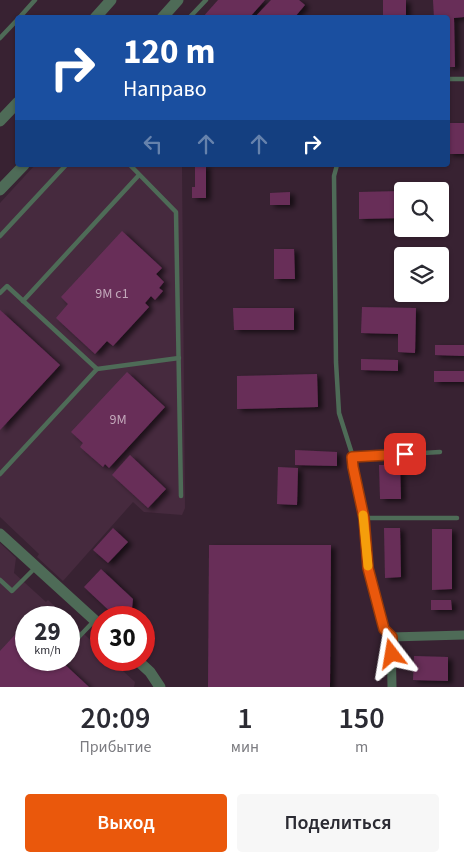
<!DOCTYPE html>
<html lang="ru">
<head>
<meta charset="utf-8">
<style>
	body { margin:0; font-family:"Source Sans 3",sans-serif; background:#f7f7f7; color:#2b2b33; height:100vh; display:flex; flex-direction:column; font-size:19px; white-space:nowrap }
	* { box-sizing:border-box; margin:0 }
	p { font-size:16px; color:#7c7c81 }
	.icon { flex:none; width:28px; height:28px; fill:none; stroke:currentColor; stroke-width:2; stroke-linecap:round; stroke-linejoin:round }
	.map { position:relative; height:687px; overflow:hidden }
	.drawer { display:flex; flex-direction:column; background:#fff; flex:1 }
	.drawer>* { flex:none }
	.guide { position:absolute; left:15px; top:15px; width:435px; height:152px; border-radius:5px; box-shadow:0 1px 4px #0004; background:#1a4fa0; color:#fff; overflow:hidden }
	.fabs { position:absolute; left:394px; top:182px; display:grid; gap:10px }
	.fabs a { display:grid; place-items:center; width:55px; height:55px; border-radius:5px; background:#fff; box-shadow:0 1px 4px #0004; font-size:25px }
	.speed { position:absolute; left:15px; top:606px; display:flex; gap:10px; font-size:25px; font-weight:700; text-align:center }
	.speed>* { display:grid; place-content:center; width:65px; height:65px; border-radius:50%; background:#fff; box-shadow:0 1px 4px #0004; line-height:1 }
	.speed small { font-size:12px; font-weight:400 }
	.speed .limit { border:8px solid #d22; background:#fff; color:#111 }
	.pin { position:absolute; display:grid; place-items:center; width:42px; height:42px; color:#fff; margin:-21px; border-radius:10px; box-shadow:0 2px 8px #0006 }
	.me { position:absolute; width:55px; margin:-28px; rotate:346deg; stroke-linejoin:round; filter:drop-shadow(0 0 4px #0008) }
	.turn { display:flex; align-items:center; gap:18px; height:105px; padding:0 25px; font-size:22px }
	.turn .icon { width:65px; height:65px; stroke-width:2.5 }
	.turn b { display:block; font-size:35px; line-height:42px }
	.lanes { display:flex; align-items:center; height:48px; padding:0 25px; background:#0003; justify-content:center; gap:25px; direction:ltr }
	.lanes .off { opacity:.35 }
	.eta { display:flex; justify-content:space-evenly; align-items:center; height:85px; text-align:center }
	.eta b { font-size:30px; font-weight:600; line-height:35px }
	.cta { display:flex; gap:10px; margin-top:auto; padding:10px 25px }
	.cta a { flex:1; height:58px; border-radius:5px; background:#ea580c; color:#fff; font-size:20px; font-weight:600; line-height:58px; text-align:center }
	.cta a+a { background:#f7f7f7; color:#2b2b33 }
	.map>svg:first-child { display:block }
	.built { fill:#462a3e }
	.building { fill:#682e59; filter:url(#shadow) }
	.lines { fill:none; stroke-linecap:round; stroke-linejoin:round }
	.service { stroke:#4e6b57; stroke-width:4.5 }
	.minor { stroke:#4e6b57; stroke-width:9 }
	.tertiary { stroke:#4e6b57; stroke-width:11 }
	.route-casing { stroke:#983908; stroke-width:12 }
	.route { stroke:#ea580c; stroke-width:9 }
	.slow { stroke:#f59e0b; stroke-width:9 }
	.labels { text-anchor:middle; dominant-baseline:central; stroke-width:5; stroke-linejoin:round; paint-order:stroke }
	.number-label { font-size:14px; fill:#c2a8ba }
</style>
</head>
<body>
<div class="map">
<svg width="464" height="687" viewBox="0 0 464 687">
	<defs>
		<filter id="shadow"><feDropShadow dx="4.5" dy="2.5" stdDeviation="2.5" flood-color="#0009"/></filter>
	</defs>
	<rect width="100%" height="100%" fill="#382232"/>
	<g class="built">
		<path d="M35,165H182L185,508L182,515L144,512L133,502L63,581L37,557L39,554L0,517V203Z"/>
		<path d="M0,543L16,558L14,573L46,602L48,600L66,617L26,618V660H69V620L101,650V660H111L135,682L134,687H0Z"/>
	</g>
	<g class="building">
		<path d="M218,0H265L249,18H202Z"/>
		<path d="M271,0H299L305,5L294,18H254Z"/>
		<rect x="383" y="0" width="23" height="18"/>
		<path d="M433,0H464V17L454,18L455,67H448V18H434Z"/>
		<rect x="448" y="123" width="16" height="31"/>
		<path d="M195,165H206V198H192V187H195Z"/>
		<path d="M402,191V218L359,219V192Z"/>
		<path d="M290,192V205H270V193Z"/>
		<path d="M122,231L162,268L156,274L164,282L159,288L163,291L155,300L151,296L145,303L149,307L113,346L107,341L95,354L56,318L68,304L61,297Z"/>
		<path d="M274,249H294L295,279H274Z"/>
		<path d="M362,307L416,308L415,353L398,352V334L361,333Z"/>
		<path d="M233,308H294V330H234Z"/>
		<path d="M0,310L60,365L0,430Z"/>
		<path d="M435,345H464V356L435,355Z"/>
		<path d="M361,359L398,360V371L361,370Z"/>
		<rect x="434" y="371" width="30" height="11"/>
		<path d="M127,372L165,407L109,468L105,464L103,467L80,447L83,443L71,432Z"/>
		<path d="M317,374L318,407L237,409V376Z"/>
		<path d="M295,450L337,452V466L295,465Z"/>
		<path d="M130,455L166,489L148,508L112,475Z"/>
		<path d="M379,465H400L401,499H380Z"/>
		<path d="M278,467L298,468L297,505L277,504Z"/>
		<path d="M113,528L128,542L108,563L93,550Z"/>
		<path d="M384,528H400L401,577L385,578Z"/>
		<path d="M432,529H452V589L432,590Z"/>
		<path d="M209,545H331L330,687H208Z"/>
		<path d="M101,569L133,599L132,608L123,618H117L84,587Z"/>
		<path d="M431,600H451L452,610H431Z"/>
		<path d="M23,626L26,629V660H60L89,687H0V651Z"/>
		<path d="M414,656L448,657V681L413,680Z"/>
	</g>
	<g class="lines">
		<g class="service">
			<path d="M19,18L35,0"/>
			<path d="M189,18L206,0"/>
			<path d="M0,38L18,19"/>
			<path d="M448,79H464"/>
			<path d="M130,165L176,212L181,496"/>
			<path d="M337,165L334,176L336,362L339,413L353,457V467L363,518L368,568L384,629L391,637"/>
			<path d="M0,236L66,165"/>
			<path d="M0,293L7,286L97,369L0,474"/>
			<path d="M23,301L139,175"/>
			<path d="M97,369L179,358"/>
			<path d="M353,457L440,452"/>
			<path d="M363,518H457"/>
			<path d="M0,580L12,591L35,568"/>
			<path d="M72,644L94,621"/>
		</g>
		<path class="minor" d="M392,687L391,637L464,635"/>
		<g class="tertiary">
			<path d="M95,18L111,0"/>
			<path d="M162,18L178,0"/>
			<path d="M0,121L18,102"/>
			<path d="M0,190L24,165"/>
			<path d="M0,534L101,626"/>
			<path d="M137,660L150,672L160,687"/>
		</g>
	</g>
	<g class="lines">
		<g class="route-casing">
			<path id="route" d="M392,654V637L384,629L368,568L364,518L353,467L352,457L405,454"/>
		</g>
		<use href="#route" class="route"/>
		<path class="slow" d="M363,515L368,566"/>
	</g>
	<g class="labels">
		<g class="number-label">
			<text x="112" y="294">9М с1</text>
			<text x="118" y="420">9М</text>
		</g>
	</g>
</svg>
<div class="fabs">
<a><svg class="icon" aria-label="search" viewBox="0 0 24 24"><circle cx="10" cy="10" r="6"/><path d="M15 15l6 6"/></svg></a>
<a><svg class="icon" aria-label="layers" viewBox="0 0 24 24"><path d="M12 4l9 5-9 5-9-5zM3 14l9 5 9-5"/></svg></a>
</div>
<div class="speed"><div>29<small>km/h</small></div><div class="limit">30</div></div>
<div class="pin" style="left:405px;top:454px;background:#d93025"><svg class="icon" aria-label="arrive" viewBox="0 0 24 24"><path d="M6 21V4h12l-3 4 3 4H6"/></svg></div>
<svg class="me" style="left:392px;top:654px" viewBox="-20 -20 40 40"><path d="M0-17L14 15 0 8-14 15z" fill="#ea580c" stroke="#fff" stroke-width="4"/></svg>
<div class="guide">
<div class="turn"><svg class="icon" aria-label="right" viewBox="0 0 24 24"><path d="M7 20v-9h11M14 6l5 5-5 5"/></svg><div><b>120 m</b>Направо</div></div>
<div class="lanes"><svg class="icon off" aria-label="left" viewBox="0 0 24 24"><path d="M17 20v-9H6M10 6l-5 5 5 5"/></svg><svg class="icon off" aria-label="ahead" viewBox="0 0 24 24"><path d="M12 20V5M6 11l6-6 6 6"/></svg><svg class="icon off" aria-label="ahead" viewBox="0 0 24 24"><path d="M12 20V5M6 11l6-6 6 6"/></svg><svg class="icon" aria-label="right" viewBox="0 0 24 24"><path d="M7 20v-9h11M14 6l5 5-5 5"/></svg></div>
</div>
</div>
<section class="drawer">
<div class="eta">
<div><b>20:09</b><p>Прибытие</p></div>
<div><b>1</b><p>мин</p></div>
<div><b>150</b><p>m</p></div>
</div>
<div class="cta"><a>Выход</a><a>Поделиться</a></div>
</section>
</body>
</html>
